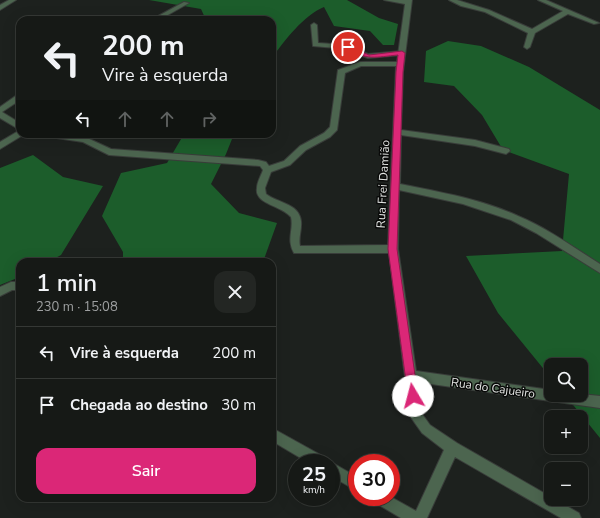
<!DOCTYPE html>
<html lang="pt">
<head>
<meta charset="utf-8">
<style>
	body { margin:0; font-family:"Nunito Sans",sans-serif; background:#232623; color:#f1f3f6; height:100vh; display:flex; flex-direction:column; font-size:15px; white-space:nowrap }
	* { box-sizing:border-box; margin:0 }
	p { font-size:13px; color:#9ea0a1 }
	.icon { flex:none; width:22px; height:22px; fill:none; stroke:currentColor; stroke-width:2; stroke-linecap:round; stroke-linejoin:round }
	.map { position:relative; flex:1; overflow:hidden }
	.sheet { position:absolute; left:16px; top:258px; width:260px; height:244px; display:flex; flex-direction:column; background:#161916; border-radius:12px; box-shadow:0 4px 16px #0002,0 0 0 1px #353835 }
	.sheet>* { flex:none }
	.guide { position:absolute; left:16px; top:16px; width:260px; height:122px; border-radius:12px; box-shadow:0 4px 16px #0002,0 0 0 1px #353835; background:#161916; color:#f1f3f6; overflow:hidden }
	.buttons { position:absolute; left:544px; top:358px; display:grid; gap:8px }
	.buttons a { display:grid; place-items:center; width:44px; height:44px; border-radius:8px; background:#161916; box-shadow:0 4px 16px #0002,0 0 0 1px #353835; font-size:20px }
	.speed { position:absolute; left:288px; top:454px; display:flex; gap:8px; font-size:20px; font-weight:700; text-align:center }
	.speed>* { display:grid; place-content:center; width:52px; height:52px; border-radius:50%; background:#161916; box-shadow:0 4px 16px #0002,0 0 0 1px #353835; line-height:1 }
	.speed small { font-size:10px; font-weight:400 }
	.speed .limit { border:6px solid #d22; background:#fff; color:#111 }
	.pin { position:absolute; display:grid; place-items:center; width:34px; height:34px; color:#fff; margin:-17px; border:2px solid #fff; border-radius:50%; box-shadow:0 1px 4px #0007 }
	.me { position:absolute; width:44px; margin:-22px; rotate:352deg; stroke-linejoin:round; filter:drop-shadow(0 0 3px #0008) }
	.turn { display:flex; align-items:center; gap:14px; height:84px; padding:0 20px; font-size:18px }
	.turn .icon { width:52px; height:52px; stroke-width:2.5 }
	.turn b { display:block; font-size:28px; line-height:34px }
	.lanes { display:flex; align-items:center; height:38px; padding:0 20px; background:#0003; justify-content:center; gap:20px; direction:ltr }
	.lanes .off { opacity:.35 }
	.round { display:grid; place-items:center; flex:none; width:42px; height:42px; border-radius:12px; background:#232623 }
	.headline { display:flex; align-items:center; justify-content:space-between; height:68px; padding:0 20px }
	h1 { font-size:24px; font-weight:600; line-height:30px }
	.primary-button { display:flex; gap:8px; margin-top:auto; padding:8px 20px }
	.primary-button a { flex:1; height:46px; border-radius:12px; background:#db2777; color:#fff; font-size:16px; font-weight:600; line-height:46px; text-align:center }
	ul { padding:0; list-style:none }
	li { display:flex; align-items:center; gap:12px; height:52px; padding:0 20px; border-top:1px solid #353835 }
	li div { flex:1 }
	li b { display:block; font-size:15px }
	li em { font-style:normal }
	.map>svg:first-child { display:block }
	.forest { fill:#1c5d2b }
	.lines { fill:none; stroke-linecap:round; stroke-linejoin:round }
	.service-casing { stroke:#393d3a; stroke-width:2 }
	.minor-casing { stroke:#393d3a; stroke-width:2 }
	.service { fill:#4c654f; fill-rule:evenodd }
	.minor { fill:#4c654f; fill-rule:evenodd }
	.route { fill:#db2777; stroke:#8e194d }
	.labels { text-anchor:middle; dominant-baseline:central; stroke-width:3; stroke-linejoin:round; paint-order:stroke }
	.street-label { font-size:12px; fill:#e4e6e4; stroke:#090a09 }
</style>
</head>
<body>
<div class="map">
<svg width="600" height="518" viewBox="0 0 600 518">
	<rect width="100%" height="100%" fill="#1d211e"/>
	<g class="forest">
		<path d="M149,0H347L379,18L398,24L394,45H383L370,31L334,26L324,7C304,15 284,41 272,58V20H206L201,9Z"/>
		<path d="M448,41L481,46L529,67L600,110V438L565,395H581V365H551V378L498,313L466,256L562,251L569,174L503,150L482,115L454,86L424,82L426,51Z"/>
		<path d="M184,134H234L226,154L211,184L239,213L277,223L263,262H123V252L102,216L121,173L167,163Z"/>
		<path d="M33,155L63,177L103,186L61,255L48,262H20V277L0,285V168Z"/>
	</g>
	<g class="lines">
		<g class="service-casing">
			<path id="service" d="M314,23L317,25L318,43L348,45L368,54L402,51L405,53L402,55L368,58L356,54L347,49L313,46L311,25Z"/>
		</g>
		<g class="minor-casing">
			<g id="minor">
				<path d="M9,0H16L0,10V5Z"/>
				<path d="M384,0H412L403,72L401,130L475,140L509,149L510,151L506,154L475,146L401,135L400,184C439,192 481,199 518,216C547,228 573,247 600,264V273L536,233L511,220L463,204L399,190L398,249L416,371L551,390V395H581V394L600,396V408L417,382L422,414L430,425L457,443L551,497V499H554L579,513L581,518H561L455,457L427,518H401L374,502L372,497H391L416,511L444,450L422,433L410,416L389,253H294C286,239 294,230 291,217C281,205 254,204 257,188C257,182 261,176 263,170L260,166L109,155L83,142L50,137L46,134H66L85,137L111,149L258,160L266,162L269,166L284,161L300,146L324,133L330,127L338,70L360,62H397L405,4ZM361,66H396L388,245L300,246C298,238 302,230 301,221C299,203 277,203 266,194L265,188L271,172L290,165L306,150L330,137L337,130L345,73Z"/>
				<path d="M449,0H457L489,10L532,29L563,11L538,0H546L599,23L594,24L568,14L535,33L530,47L527,49L524,47L528,33L485,12L461,6Z"/>
				<path d="M184,2L189,3L159,20H151Z"/>
				<path d="M17,95H20V100L2,112L20,123V130L0,118V107Z"/>
				<path d="M20,130V134L23,135L0,149V142Z"/>
				<path d="M11,282H20V290H12L0,296V287Z"/>
				<path d="M272,428L326,458L327,463H309L272,441Z"/>
				<path d="M331,462L357,477V491L331,476V463H330Z"/>
			</g>
		</g>
		<use href="#service" class="service"/>
		<use href="#minor" class="minor"/>
	</g>
	<path class="route" d="M348,45L369,55L402,51L405,53L403,72L397,249L418,396L417,400L413,401L409,400L408,396L388,249L396,72L398,55C377,57 365,61 346,48L345,47Z"/>
	<g class="labels">
		<g class="street-label">
			<text transform="translate(383 184) rotate(-87)">Rua Frei Damião</text>
			<text transform="translate(493 388) rotate(8)">Rua do Cajueiro</text>
		</g>
	</g>
</svg>
<div class="buttons">
<a><svg class="icon" aria-label="search" viewBox="0 0 24 24"><circle cx="10" cy="10" r="6"/><path d="M15 15l6 6"/></svg></a>
<a>+</a>
<a>−</a>
</div>
<div class="speed"><div>25<small>km/h</small></div><div class="limit">30</div></div>
<div class="pin" style="left:348px;top:47px;background:#d93025"><svg class="icon" aria-label="arrive" viewBox="0 0 24 24"><path d="M6 21V4h12l-3 4 3 4H6"/></svg></div>
<svg class="me" style="left:413px;top:396px" viewBox="-20 -20 40 40"><circle r="19" fill="#fff"/><path d="M0-13L10 11 0 6-10 11z" fill="#db2777"/></svg>
<div class="guide">
<div class="turn"><svg class="icon" aria-label="left" viewBox="0 0 24 24"><path d="M17 20v-9H6M10 6l-5 5 5 5"/></svg><div><b>200 m</b>Vire à esquerda</div></div>
<div class="lanes"><svg class="icon" aria-label="left" viewBox="0 0 24 24"><path d="M17 20v-9H6M10 6l-5 5 5 5"/></svg><svg class="icon off" aria-label="ahead" viewBox="0 0 24 24"><path d="M12 20V5M6 11l6-6 6 6"/></svg><svg class="icon off" aria-label="ahead" viewBox="0 0 24 24"><path d="M12 20V5M6 11l6-6 6 6"/></svg><svg class="icon off" aria-label="right" viewBox="0 0 24 24"><path d="M7 20v-9h11M14 6l5 5-5 5"/></svg></div>
</div>
<section class="sheet">
<div class="headline"><div><h1>1 min</h1><p>230 m · 15:08</p></div><a class="round"><svg class="icon" aria-label="close" viewBox="0 0 24 24"><path d="M6 6l12 12M18 6L6 18"/></svg></a></div>
<ul>
<li><svg class="icon" aria-label="left" viewBox="0 0 24 24"><path d="M17 20v-9H6M10 6l-5 5 5 5"/></svg><div><b>Vire à esquerda</b></div><em>200 m</em></li>
<li><svg class="icon" aria-label="arrive" viewBox="0 0 24 24"><path d="M6 21V4h12l-3 4 3 4H6"/></svg><div><b>Chegada ao destino</b></div><em>30 m</em></li>
</ul>
<div class="primary-button"><a>Sair</a></div>
</section>
</div>
</body>
</html>
